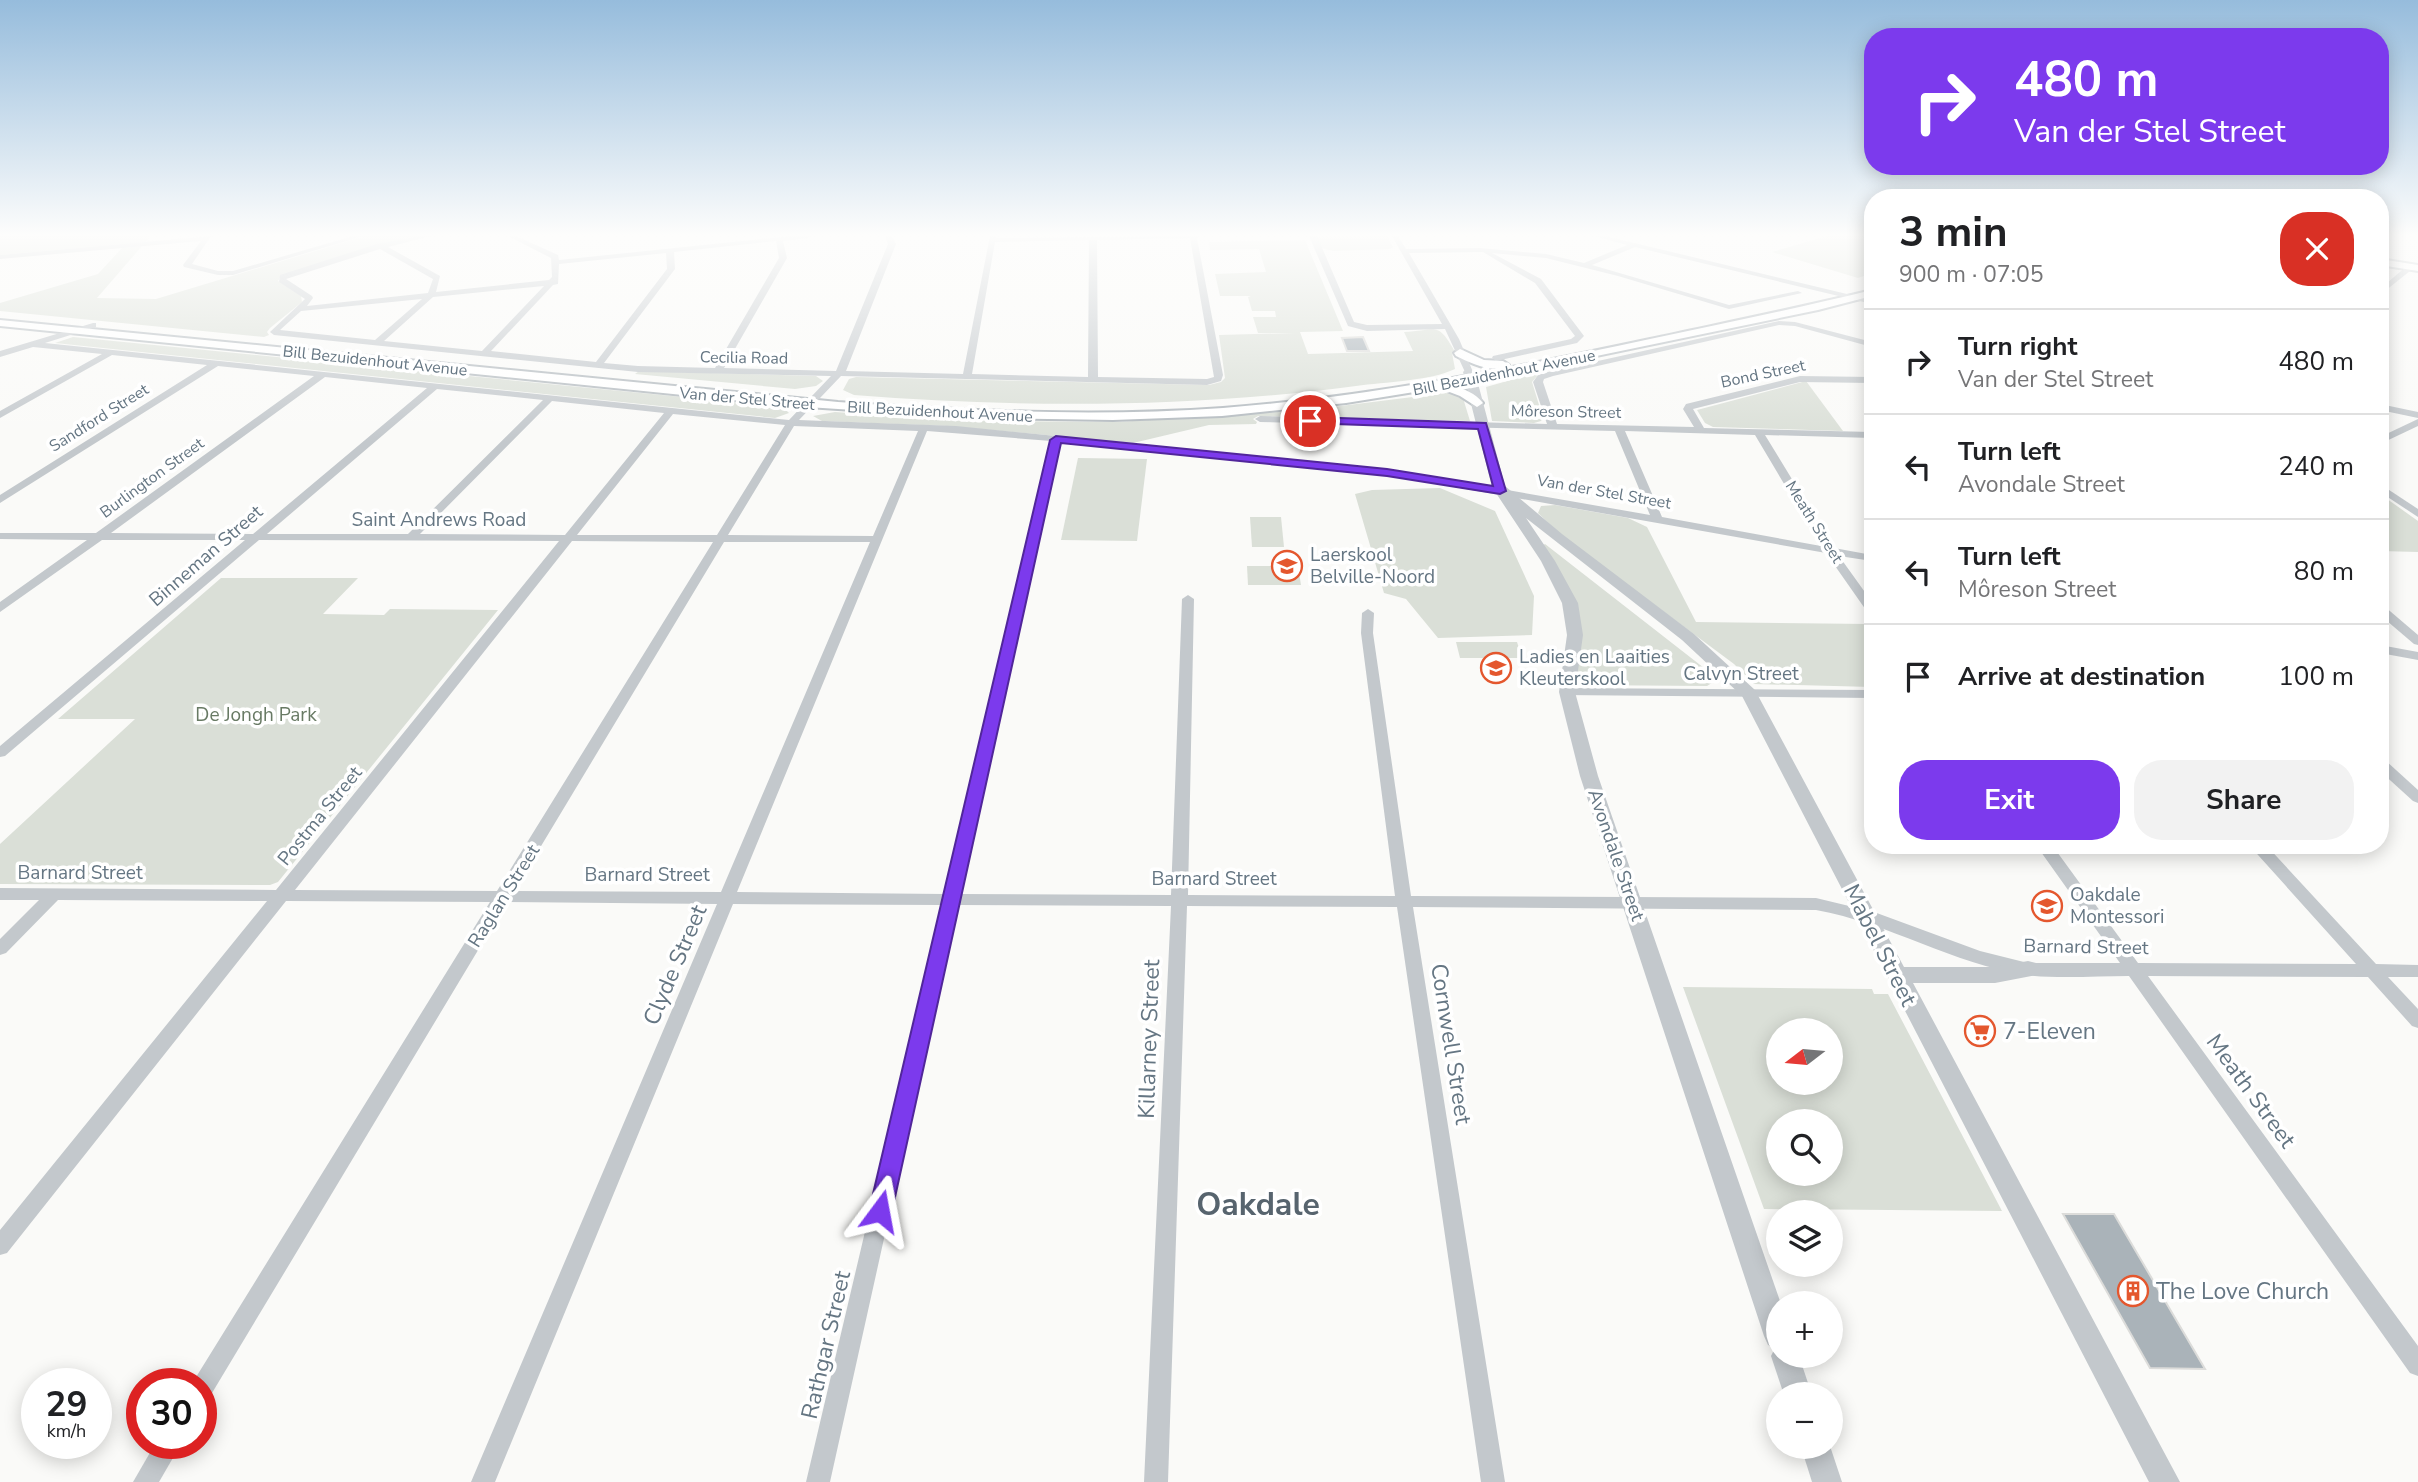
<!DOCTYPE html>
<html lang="en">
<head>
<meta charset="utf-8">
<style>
	body { margin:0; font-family:"Nunito Sans",sans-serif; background:#f2f2f2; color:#202124; height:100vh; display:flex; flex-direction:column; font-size:26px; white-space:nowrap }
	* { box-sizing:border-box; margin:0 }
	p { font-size:23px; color:#757577 }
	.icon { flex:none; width:38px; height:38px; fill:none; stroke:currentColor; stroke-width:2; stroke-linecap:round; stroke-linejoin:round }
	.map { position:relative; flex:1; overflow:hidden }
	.sheet { position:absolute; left:1864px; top:189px; width:525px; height:665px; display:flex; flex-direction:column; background:#fff; border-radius:28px; box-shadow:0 4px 18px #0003 }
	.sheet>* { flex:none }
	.guide { position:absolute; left:1864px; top:28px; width:525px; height:147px; border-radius:28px; box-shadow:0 4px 18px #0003; background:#7c3aed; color:#fff; overflow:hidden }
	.needle { width:46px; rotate:254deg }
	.controls { position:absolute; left:1766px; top:1018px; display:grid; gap:14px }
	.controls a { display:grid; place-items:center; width:77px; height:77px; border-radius:50%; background:#fff; box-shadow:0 4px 18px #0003; font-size:35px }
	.speed { position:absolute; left:21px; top:1368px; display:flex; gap:14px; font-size:35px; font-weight:700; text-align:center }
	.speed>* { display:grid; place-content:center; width:91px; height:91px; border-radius:50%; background:#fff; box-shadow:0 4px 18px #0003; line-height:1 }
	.speed small { font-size:18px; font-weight:400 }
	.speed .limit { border:10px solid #d22; background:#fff; color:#111 }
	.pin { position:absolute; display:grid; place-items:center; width:60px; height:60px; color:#fff; margin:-30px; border:4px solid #fff; border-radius:50%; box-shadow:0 2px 7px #0007 }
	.me { position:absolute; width:77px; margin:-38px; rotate:13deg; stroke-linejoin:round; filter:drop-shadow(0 0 5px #0008) }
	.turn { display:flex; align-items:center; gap:24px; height:147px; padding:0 35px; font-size:32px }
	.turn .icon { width:91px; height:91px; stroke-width:2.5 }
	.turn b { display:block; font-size:49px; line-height:60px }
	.round { display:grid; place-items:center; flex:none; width:74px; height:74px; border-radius:28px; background:#f2f2f2 }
	.headline { display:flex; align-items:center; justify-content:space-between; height:119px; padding:0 35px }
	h1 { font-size:42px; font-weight:700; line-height:52px }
	.cta { display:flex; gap:14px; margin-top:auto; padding:14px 35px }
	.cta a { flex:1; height:80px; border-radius:28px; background:#7c3aed; color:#fff; font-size:28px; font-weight:700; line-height:80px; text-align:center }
	.cta a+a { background:#f2f2f2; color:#202124 }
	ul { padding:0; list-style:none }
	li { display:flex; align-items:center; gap:21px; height:105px; padding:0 35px; border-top:2px solid #e0e0e0 }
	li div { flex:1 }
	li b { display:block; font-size:26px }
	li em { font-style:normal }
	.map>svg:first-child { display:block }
	.green { fill:#dadfd7; fill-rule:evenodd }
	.building { fill:#aab3b9; stroke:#dcdcda; stroke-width:2 }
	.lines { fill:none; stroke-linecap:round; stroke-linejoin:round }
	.secondary-casing { stroke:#b3babf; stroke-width:4 }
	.minor { fill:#c3c8cc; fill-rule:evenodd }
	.tertiary { fill:#c3c8cc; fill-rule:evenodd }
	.secondary { fill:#fff; fill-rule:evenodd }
	.route { fill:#7c3aed; stroke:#51269a; stroke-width:2 }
	.labels { text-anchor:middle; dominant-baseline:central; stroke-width:7; stroke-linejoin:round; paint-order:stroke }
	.far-street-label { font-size:16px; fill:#657683; stroke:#fff }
	.street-label { font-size:19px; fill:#657683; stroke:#fff }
	.poi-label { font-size:19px; fill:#657683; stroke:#fff; text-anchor:start }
	.park-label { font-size:19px; fill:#687a64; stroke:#fff }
	.near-street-label { font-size:23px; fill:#657683; stroke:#fff }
	.near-poi-label { font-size:23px; fill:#657683; stroke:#fff; text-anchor:start }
	.near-district-label { font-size:32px; font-weight:bold; fill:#57646e; stroke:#fff }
</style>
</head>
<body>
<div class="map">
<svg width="2418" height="1482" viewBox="0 0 2418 1482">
	<rect width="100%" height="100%" fill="#fafaf8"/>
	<g class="green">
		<path d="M0,236H151L145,242L0,255Z"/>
		<path d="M365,236H420L381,244L281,276L278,281L301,296L302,302L270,328L267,332L269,335L264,337L0,311V303L98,274L122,248L142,246L97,298L156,299Z"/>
		<path d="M1387,236L1393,247L1390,249L1333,251L1321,248L1317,237Z"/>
		<path d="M1827,236H1872V273L1858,278L1772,252Z"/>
		<path d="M1305,240L1343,331L1300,332L1308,354L1413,351L1404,332C1437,331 1437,320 1455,352L1452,353L1455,369C1430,381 1385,382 1356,386C1190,408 1021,408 854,395L843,390L849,379L856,377L1209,385L1221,382L1225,378L1219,335L1295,333H1258L1253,317H1276L1275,311H1252L1248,297L1251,296H1220L1215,274L1266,272L1259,249L1210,250L1209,242Z"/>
		<path d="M73,337L773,406L784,408L789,413L775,418L55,343Z"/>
		<path d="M639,371L816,376L823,381L816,386L795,389L635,374Z"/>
		<path d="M1536,373L1539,374L1532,382L1543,418L1541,421L1534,423L1492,421L1486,387Z"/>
		<path d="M1806,381L1843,431L1713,427L1705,423L1697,410Z"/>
		<path d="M1445,393L1457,394L1463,398L1470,421L1258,416L1253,419L1257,422L1256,424L1209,425L1133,443L947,426L822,421L813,416L835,412L968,421L1117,422L1308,410Z"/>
		<path d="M1078,458L1147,459L1137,541L1061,540Z"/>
		<path d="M1440,488L1495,511L1534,596L1532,635L1438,638L1406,599L1384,593L1355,494L1372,490Z"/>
		<path d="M2380,494L2418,521V552L2380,551Z"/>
		<path d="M1555,505L1628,518L1647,527L1696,622L1869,624L1872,629V687L1754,684L1734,664L1562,536L1538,513L1541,506Z"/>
		<path d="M1250,517H1281L1284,547H1252Z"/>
		<path d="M1545,544L1713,675L1715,681L1707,686L1575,685L1579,632L1542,546Z"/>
		<path d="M1247,566H1298L1301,585H1248Z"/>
		<path d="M221,578H358L323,614L384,615L390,609L498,610L278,882L270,885L0,884V844L135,719H58Z"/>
		<path d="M1456,642H1517L1522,658H1460Z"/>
		<path d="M1683,987L1872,989L1874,994H1888L2002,1211L1764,1209ZM1778,1031H1830V1083H1778ZM1778,1122H1830V1174H1778Z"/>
	</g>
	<g class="building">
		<path d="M1363,337L1369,351H1347L1342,338Z"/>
		<path d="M2063,1214H2114L2205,1369L2150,1368Z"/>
	</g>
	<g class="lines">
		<g class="secondary-casing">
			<g id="secondary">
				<path d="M2380,259L2418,265V271L2380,265Z"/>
				<path d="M1872,290V296L1818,310L1452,386C1465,389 1475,393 1483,403L1477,407L1460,396L1439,388L1346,403L1222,416L1113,420L976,418L792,406L0,326V320L838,402C966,411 1095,417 1223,408C1367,397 1509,369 1650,339C1724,323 1799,308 1872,290Z"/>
				<path d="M1460,349L1484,360L1503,361L1509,365C1494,375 1471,363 1456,356L1454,353Z"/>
			</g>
		</g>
		<g class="minor">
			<path d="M211,236L192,264L218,271H233L353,236H363L233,275H218L184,267L183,265L201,241L0,259V255Z"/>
			<path d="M420,236H431L388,247L440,276L436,292L549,280L552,277L551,258L508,236H516L558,255L559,260L791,236H811L808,238L783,241L787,258L724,368L836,371L888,244L885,236H892L896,244L846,371L963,374L990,236H996V238L1199,236L1197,238L1223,375L1221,381L1207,385L841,376L799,420L956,426L1387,469L1650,515L1615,431L1260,422L1255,419L1260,416L1547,424L1533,382L1538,375L1548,372L1779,321L1795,322L1872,342V347L1795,326L1779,325L1553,376L1544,379L1543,382L1557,424L1694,427L1683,409L1686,404L1800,376L1872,377V383L1800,382L1693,409L1704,428L1872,432V438L1765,435L1834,548L1872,555V561L1839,556L1872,602V614L1868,613L1826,553L1387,475L1060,442L960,894L1171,895L1182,599L1188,595L1194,599L1188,895L1395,896L1361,633L1362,613L1368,609L1374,613L1373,633L1411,896L1816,898L1874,912L1980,951L2028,963H2120L2036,845H2052L2138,963L2356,964L2249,845H2266L2376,964L2418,965V977H2388L2418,1009V1028L2412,1026L2368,977L2148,976L2418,1346V1376L2410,1373L2129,976C2096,976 2058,979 2026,975C1953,964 1889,923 1816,910L1413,907L1505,1482H1481L1397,907L1187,906L1168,1482H1144L1171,906L958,905L830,1482H806L942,905L733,904L495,1482H471L717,904L507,902L209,1398L201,1401V1384H192L193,1382L490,902L286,901L7,1253L0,1255V1230L267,901L58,900L6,953L0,955V939L39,900H0V888L276,890L559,541L259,540L5,756L0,757V746L245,540H102L0,612V602L87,540L0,539V533H96L314,376L218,366L0,503V495L207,365L112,355L0,418V411L102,354L33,347L0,357V351L93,323H96V327L45,343L789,420L831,376L638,372L274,335L270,332L305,299L279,282L280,275L377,244ZM1190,238L1214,377L1207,379L1098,377L1097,240ZM1089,240L1088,377L972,374L995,242ZM776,241L779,258L715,368L638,366L604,363L675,269L674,252ZM380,249L433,279L428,293L307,306L313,298L312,296L286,279ZM666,253L667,269L596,362L491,351L553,285L558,284L559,264ZM544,286L482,351L384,341L433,297ZM422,299L375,340L280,330L301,311ZM325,377L427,388L253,534L111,533ZM437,389L543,400L408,534H267ZM552,401L664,413L565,535L420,534ZM673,414L785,425L717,535H577ZM794,426L918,431L873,536L728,535ZM927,431L1051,441L944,894L737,892ZM1625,431L1755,435L1821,546L1662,517ZM572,541L713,542L497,891L295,890ZM724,542H870L721,892L514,891Z"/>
			<path d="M1309,236H1317L1354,322L1367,325L1442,324L1392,236H1398L1406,249L1480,248L1546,254L1584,263L1627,245L1594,236H1605L1872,300V304L1635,247L1592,265L1729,305L1798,291L1802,293L1729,309L1618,276L1546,258L1492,253L1541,279L1584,336L1577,343L1496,361L1492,358L1493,356L1571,339L1575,336L1535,283L1483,252L1409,253L1459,339L1473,372L1469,375L1465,372L1445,329L1367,331L1348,326Z"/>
			<path d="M2408,265L2415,267L2380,295V289Z"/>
			<path d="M2380,404L2418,412V418L2380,410Z"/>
			<path d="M2418,419V426L2380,444V437Z"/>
			<path d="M2380,484L2418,509V517L2380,492Z"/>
			<path d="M2380,605L2384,606L2418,635V645L2414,644L2380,615Z"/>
			<path d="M2380,645L2418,652V660L2380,653Z"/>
			<path d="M1567,688L1872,690V698L1562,695L1560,692Z"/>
			<path d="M2380,759L2385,760L2418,790V803L2413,801L2380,771Z"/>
			<path d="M155,1444H181L159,1482H133Z"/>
		</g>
		<g class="tertiary">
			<path d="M1465,370L1475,372L1505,486L1562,534L1694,634L1755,690L1904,967H1995L2028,961L2036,963L2039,969L2036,975L1995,983H1913L2180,1482H2149L1742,696L1682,640L1526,518L1555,561L1578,603L1583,635L1575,692L1598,776L1781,1304H1778V1356H1799L1812,1395H1784L1771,1356L1775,1348L1768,1345L1764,1336L1580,776L1559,692L1567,635L1562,603L1541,561L1492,487L1463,372Z"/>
			<path d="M1801,1447L1830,1446L1842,1482H1812Z"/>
		</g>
		<use href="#secondary" class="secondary"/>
	</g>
	<linearGradient id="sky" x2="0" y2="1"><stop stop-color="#96bcdc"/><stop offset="0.53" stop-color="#fdfdfc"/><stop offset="1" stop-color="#fdfdfc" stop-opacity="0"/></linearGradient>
	<rect width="2418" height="443" fill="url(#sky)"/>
	<path class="route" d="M1310,417L1486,423L1506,491L1500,494L1387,476L1061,443L892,1211L888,1218L880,1221L872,1218L869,1211L1050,440L1056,436L1387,469L1493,486L1478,429L1306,423L1304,421Z"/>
	<defs>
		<g id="school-ring" transform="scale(1.575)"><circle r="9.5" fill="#fff" stroke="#e4572e" stroke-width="1.5"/><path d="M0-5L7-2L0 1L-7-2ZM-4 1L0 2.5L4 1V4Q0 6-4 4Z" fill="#e4572e"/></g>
		<g id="supermarket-ring" transform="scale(1.575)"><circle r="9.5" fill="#fff" stroke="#e4572e" stroke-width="1.5"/><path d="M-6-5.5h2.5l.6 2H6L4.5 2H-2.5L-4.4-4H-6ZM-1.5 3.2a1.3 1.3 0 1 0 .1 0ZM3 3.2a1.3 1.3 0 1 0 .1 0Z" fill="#e4572e"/></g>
		<g id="building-ring" transform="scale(1.575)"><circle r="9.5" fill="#fff" stroke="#e4572e" stroke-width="1.5"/><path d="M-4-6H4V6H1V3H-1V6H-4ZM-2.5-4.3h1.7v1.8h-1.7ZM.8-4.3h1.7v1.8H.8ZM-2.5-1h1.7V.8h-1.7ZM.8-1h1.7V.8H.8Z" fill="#e4572e"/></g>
	</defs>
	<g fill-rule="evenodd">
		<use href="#school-ring" x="1287" y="566"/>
		<use href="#school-ring" x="1496" y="668"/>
		<use href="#school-ring" x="2047" y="906"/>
		<use href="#supermarket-ring" x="1980" y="1031"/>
		<use href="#building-ring" x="2133" y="1291"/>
	</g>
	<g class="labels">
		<g class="far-street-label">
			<text transform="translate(744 358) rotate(1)">Cecilia Road</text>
			<text transform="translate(375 361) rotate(6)">Bill Bezuidenhout Avenue</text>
			<text transform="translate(1504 373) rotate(-11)">Bill Bezuidenhout Avenue</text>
			<text transform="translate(1763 374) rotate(-12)">Bond Street</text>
			<text transform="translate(747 399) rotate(5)">Van der Stel Street</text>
			<text transform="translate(940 412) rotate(3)">Bill Bezuidenhout Avenue</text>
			<text transform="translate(1566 412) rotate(1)">Môreson Street</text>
			<text transform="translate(99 418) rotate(-32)">Sandford Street</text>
			<text transform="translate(152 478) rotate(-36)">Burlington Street</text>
			<text transform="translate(1604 492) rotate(10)">Van der Stel Street</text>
			<text transform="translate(1814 522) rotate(58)">Meath Street</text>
		</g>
		<g class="street-label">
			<text x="439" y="520">Saint Andrews Road</text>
			<text transform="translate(206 556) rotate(-41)">Binneman Street</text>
			<text x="1741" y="674">Calvyn Street</text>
			<text transform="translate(320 816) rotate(-51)">Postma Street</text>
			<text transform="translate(1616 855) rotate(71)">Avondale Street</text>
			<text x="80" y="873">Barnard Street</text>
			<text x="647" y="875">Barnard Street</text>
			<text x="1214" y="879">Barnard Street</text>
			<text transform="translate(504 896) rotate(-58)">Raglan Street</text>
			<text transform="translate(2086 947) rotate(1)">Barnard Street</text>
		</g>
		<g class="poi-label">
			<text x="1310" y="555">Laerskool<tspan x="1310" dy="22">Belville-Noord</tspan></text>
			<text x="1519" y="657">Ladies en Laaities<tspan x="1519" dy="22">Kleuterskool</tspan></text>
			<text x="2070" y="895">Oakdale<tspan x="2070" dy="22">Montessori</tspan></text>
		</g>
		<g class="park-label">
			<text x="256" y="715">De Jongh Park</text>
		</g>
		<g class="near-street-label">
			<text transform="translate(1880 945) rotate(63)">Mabel Street</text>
			<text transform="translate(675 965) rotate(-67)">Clyde Street</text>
			<text transform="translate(1149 1039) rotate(-88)">Killarney Street</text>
			<text transform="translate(1451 1044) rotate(81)">Cornwell Street</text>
			<text transform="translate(2251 1091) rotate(54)">Meath Street</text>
			<text transform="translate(826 1345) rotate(-77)">Rathgar Street</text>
		</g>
		<g class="near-poi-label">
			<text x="2003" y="1031">7-Eleven</text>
			<text x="2156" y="1291">The Love Church</text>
		</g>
		<g class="near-district-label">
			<text x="1258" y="1204">Oakdale</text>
		</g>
	</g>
</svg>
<div class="controls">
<a><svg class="needle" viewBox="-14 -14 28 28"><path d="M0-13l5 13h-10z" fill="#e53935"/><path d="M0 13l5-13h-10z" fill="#757577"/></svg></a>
<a><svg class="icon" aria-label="search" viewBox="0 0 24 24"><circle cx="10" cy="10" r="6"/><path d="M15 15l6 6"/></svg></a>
<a><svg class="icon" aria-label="layers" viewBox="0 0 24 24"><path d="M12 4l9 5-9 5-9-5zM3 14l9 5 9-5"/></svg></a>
<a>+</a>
<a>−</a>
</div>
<div class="speed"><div>29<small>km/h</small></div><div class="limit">30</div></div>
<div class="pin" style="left:1310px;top:421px;background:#d93025"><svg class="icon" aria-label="arrive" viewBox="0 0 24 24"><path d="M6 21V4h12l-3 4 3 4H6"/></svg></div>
<svg class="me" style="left:880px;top:1211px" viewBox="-20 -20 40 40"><path d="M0-17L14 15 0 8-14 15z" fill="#7c3aed" stroke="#fff" stroke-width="4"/></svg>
<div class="guide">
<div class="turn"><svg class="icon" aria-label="right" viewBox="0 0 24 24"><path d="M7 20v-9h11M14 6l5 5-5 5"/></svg><div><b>480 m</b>Van der Stel Street</div></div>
</div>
<section class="sheet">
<div class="headline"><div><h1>3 min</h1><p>900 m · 07:05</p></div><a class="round" style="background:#d93025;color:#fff"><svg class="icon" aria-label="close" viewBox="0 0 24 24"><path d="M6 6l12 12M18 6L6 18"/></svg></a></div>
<ul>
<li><svg class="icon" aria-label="right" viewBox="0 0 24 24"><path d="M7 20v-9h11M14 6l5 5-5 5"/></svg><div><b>Turn right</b><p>Van der Stel Street</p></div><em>480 m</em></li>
<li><svg class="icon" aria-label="left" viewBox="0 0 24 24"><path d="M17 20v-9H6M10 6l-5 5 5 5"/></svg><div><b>Turn left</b><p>Avondale Street</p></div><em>240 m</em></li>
<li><svg class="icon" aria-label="left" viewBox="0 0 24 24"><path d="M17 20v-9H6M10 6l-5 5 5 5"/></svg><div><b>Turn left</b><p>Môreson Street</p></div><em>80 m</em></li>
<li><svg class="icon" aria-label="arrive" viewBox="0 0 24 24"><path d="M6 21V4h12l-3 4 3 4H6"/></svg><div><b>Arrive at destination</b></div><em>100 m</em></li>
</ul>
<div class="cta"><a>Exit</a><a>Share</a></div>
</section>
</div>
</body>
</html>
